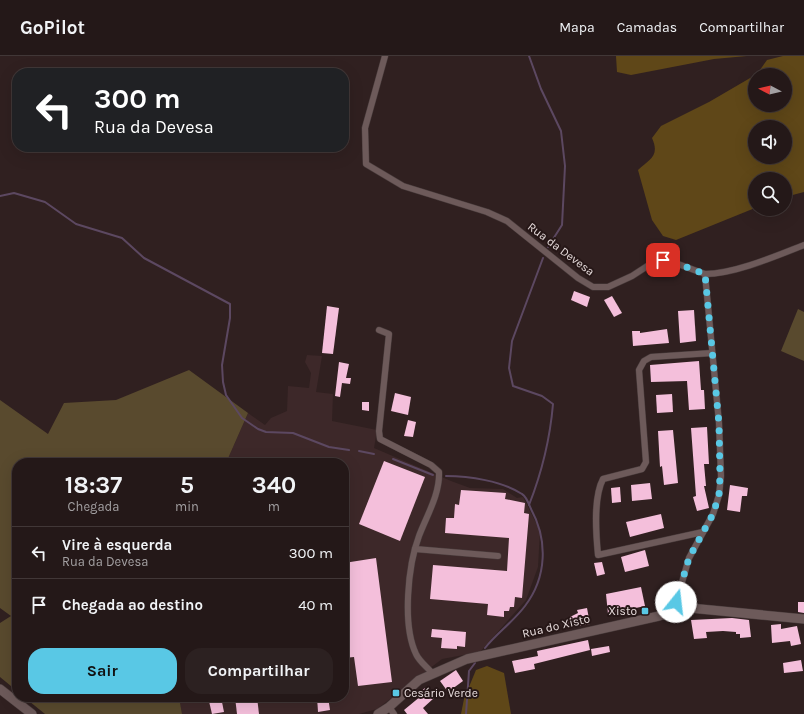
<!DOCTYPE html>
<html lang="pt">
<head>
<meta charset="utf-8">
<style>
	body { margin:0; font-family:Karla,sans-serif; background:#2c2121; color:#f1f3f6; height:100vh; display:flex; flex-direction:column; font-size:15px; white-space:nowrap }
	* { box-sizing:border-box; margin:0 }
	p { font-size:13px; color:#a3a0a2 }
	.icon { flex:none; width:22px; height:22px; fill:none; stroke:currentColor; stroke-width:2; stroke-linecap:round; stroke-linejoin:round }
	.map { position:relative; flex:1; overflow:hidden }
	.panel { position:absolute; left:12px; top:402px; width:337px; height:244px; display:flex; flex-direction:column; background:#241818; border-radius:16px; box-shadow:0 4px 16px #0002,0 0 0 1px #413737 }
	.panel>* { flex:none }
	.top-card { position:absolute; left:12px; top:12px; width:337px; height:84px; border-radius:16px; box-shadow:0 4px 16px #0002,0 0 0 1px #413737; background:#202124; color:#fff; overflow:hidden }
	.needle { width:26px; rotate:277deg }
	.controls { position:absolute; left:748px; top:12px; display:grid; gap:8px }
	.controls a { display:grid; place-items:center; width:44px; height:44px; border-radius:50%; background:#241818; box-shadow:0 4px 16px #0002,0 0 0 1px #413737; font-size:20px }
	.pin { position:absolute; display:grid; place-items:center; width:34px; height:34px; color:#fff; margin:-17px; border-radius:8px; box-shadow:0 2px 6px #0006 }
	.me { position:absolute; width:44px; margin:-22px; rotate:16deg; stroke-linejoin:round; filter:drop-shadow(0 0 3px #0008) }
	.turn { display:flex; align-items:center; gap:14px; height:84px; padding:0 16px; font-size:18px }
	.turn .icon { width:52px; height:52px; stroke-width:2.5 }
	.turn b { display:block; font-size:28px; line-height:34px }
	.eta { display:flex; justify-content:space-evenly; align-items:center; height:68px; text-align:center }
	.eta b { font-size:24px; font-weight:700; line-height:28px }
	.cta { display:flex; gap:8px; margin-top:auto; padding:8px 16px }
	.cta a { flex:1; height:46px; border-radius:16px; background:#59c8e5; color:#111; font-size:16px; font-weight:700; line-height:46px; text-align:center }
	.cta a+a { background:#2c2121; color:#f1f3f6 }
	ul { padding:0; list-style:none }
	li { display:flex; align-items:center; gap:12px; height:52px; padding:0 16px; border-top:1px solid #413737 }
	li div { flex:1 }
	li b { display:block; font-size:15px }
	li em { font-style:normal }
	header { display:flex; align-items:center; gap:24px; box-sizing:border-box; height:56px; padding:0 20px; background:#241818; border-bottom:1px solid #413737 }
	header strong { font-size:19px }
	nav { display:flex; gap:22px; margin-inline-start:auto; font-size:14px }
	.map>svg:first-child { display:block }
	.built { fill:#3d2829 }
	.green { fill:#594a2e }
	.forest { fill:#5f4718; fill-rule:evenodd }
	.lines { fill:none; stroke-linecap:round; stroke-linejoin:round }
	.stream { stroke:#5c4861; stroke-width:2 }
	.building { fill:#f4bfdb }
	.street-casing { stroke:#493c3c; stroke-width:7 }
	.secondary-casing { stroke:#493c3c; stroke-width:10 }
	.street { stroke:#6d5a5a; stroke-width:6 }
	.secondary { stroke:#6d5a5a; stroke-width:9 }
	.route { stroke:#59c8e5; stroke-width:7; stroke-dasharray:0 12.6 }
	.poi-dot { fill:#59c8e5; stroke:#261717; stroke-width:1.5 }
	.labels { text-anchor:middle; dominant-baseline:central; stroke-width:4; stroke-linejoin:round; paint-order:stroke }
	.street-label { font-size:12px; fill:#e7dcdc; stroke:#261717 }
	.poi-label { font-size:12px; fill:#e7dcdc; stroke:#261717; text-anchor:end }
</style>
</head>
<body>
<header>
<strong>GoPilot</strong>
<nav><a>Mapa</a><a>Camadas</a><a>Compartilhar</a></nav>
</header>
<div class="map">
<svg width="804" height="658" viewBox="0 0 804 658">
	<rect width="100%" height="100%" fill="#302020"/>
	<path class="built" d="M307,299L322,300L316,336L333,338L332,365L377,374L374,392L451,425L470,432L503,433L517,442L523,441L540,475L538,511L526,544L480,596L442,603L377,653L359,658H182L179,641H344V407H226L248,357L265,369L271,362L287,355L288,330L309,332L311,317L305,306Z"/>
	<g class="green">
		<path d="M798,253L804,256V305L781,295Z"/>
		<path d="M189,314L248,357L226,407H17V635L0,621V567L11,560L0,552V344L48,378L64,347L116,344Z"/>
		<path d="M24,641H179L182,658H45Z"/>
	</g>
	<g class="forest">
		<path d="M616,0H747L714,3L631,19L617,16Z"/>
		<path d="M783,0H804V136L785,141V123H755V152L676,184L663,180L652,164L638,114C650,103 660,100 652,82L661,70L709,46L757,18L767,4ZM755,19H785V49H755ZM755,71H785V101H755Z"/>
		<path d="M487,610L504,617L511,658H461L464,643L476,614Z"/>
	</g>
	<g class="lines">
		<g class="stream">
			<path d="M529,0L541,33L561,75L565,110L562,169L548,191"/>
			<path d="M0,140L14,137L45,146L76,168L122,182L144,202L230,248V262L222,309L223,326L226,339L242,362L258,373L266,376L293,377L329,391L349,394"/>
			<path d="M359,395L374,398"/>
			<path d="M393,403L433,419"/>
			<path d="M446,420C469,420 502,425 522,438C526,440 529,448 531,453C548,484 547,521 525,550C513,566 497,577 485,592"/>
			<path d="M529,449C542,416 550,383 553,348L542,340L513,330L509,312L512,285L543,202"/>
			<path d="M466,658L469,615L475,607"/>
		</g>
	</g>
	<g class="building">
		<path d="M574,235L590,241L587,251L571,244Z"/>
		<path d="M612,240L622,257L614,261L604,244Z"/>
		<path d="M327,250L339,252L333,298L322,297Z"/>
		<path d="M694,254L696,285L680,287L678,255Z"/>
		<path d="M667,273L669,287L633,290L632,275H640V277Z"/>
		<path d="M699,305L701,334H704L705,353L689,354L687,325L651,326L650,309Z"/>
		<path d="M339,306L349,308L346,322H351L350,328L342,327L340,341L335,340Z"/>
		<path d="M395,337L411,341L408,359L391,355Z"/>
		<path d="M672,338L673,356L657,357L656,339Z"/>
		<path d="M362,346H369V355L362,354Z"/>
		<path d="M408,364L416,366L413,381L404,380Z"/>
		<path d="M707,371L709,408H704L706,430H704L709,452L697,455L693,441L696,440L691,372Z"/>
		<path d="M673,374L678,427L664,429L662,410L660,411L658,375Z"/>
		<path d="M384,405L425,421L400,485L359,468Z"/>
		<path d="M650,427L652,443L632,445L631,429Z"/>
		<path d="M730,429L748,432L747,440H742L740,456L727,454Z"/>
		<path d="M620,431L621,446L612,447L611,432Z"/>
		<path d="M461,434L506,437L505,443L525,447L524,457L529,458L522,542L515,541L514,551H510L509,555H504V561L487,559L488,548L430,543L433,509L507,515L509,482L445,477L446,462H454L455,448L459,449Z"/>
		<path d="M661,458L664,472L630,481L626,466Z"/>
		<path d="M645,494L649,510L625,516L621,501Z"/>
		<path d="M376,502L392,626L358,630L354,601L344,602V507Z"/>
		<path d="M602,506L605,518L597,520L594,507Z"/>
		<path d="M641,531L645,550L608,558L606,538Z"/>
		<path d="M798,546H804V557L798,556Z"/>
		<path d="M587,552L590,568L569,572L567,564H570V561L578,557L577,554Z"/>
		<path d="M732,562L749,564L751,581L740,582V578H736V576L723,575L706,576L707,582L694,583L691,564Z"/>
		<path d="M781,568V573L797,570L801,588L791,590L790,585L772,587L771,569Z"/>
		<path d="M432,573L466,576L465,591L457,590V593L441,592L442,582L431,581Z"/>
		<path d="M588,584L590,594L534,608L535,613L515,617L512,605L538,600L537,595Z"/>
		<path d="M609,590L610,596L592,600L591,593Z"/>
		<path d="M801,604L803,615L784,617L783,607Z"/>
		<path d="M456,614L463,625L448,636L440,625Z"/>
		<path d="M425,632L434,642L423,652L428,658H407L404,654L421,640L419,637Z"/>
		<path d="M208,641H221L224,656L212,658Z"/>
		<path d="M235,641H257L259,658H237Z"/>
		<path d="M317,641H328L330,654L318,656Z"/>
	</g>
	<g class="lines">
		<g class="street-casing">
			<g id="street">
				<path d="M385,0L365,72L366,108L403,130L487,156L507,165L578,222L593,231H608L632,220L652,207L663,204L678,208L705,218L719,367L721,420L719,439L713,458L689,502L674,554"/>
				<path d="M705,218C734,218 776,200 804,189"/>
				<path d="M379,274L389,278L379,375L380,383L431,409L439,416C440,438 427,459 419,480C408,509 402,569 416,598C419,605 427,611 432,617"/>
				<path d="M703,476L598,499C596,478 593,442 603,423L642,413L646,406L639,314L644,305L651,301L712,297"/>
				<path d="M415,493L498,500"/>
				<path d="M389,651L394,658"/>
			</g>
		</g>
		<g class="secondary-casing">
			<g id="secondary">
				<path d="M0,633L32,658"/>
				<path d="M378,658L389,651L419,624L467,603L659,560L674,554L690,552L804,563"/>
			</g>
		</g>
		<use href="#street" class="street"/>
		<use href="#secondary" class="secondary"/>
	</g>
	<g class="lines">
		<path class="route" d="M663,204L678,208L705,218L719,368L720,420L719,439L713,458L689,502L676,546"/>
	</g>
	<g class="poi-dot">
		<rect x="641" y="551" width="8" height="8" rx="2"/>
		<rect x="392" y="633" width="8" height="8" rx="2"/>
	</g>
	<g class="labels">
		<g class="street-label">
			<text transform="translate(561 193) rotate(37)">Rua da Devesa</text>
			<text transform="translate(556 570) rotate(-13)">Rua do Xisto</text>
		</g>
		<g class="poi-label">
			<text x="637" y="555">Xisto</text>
			<text x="404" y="637" text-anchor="start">Cesário Verde</text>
		</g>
	</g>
</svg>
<div class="controls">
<a><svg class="needle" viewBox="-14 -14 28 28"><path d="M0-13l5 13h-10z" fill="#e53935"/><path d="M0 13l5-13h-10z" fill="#a3a0a2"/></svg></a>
<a><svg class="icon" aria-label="sound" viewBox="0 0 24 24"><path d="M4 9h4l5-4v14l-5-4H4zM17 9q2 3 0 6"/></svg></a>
<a><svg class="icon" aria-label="search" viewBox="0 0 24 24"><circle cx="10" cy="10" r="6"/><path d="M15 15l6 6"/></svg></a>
</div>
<div class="pin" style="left:663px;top:204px;background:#d93025"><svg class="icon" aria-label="arrive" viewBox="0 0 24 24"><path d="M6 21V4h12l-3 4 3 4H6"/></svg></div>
<svg class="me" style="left:676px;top:546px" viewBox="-20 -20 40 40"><circle r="19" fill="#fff"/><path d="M0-13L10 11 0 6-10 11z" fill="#59c8e5"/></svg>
<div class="top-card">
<div class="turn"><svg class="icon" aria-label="left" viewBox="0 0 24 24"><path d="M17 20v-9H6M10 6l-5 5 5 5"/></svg><div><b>300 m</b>Rua da Devesa</div></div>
</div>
<section class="panel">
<div class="eta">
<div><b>18:37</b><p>Chegada</p></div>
<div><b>5</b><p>min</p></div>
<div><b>340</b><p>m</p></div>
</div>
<ul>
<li><svg class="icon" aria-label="left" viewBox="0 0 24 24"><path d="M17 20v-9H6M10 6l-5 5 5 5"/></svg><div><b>Vire à esquerda</b><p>Rua da Devesa</p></div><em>300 m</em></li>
<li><svg class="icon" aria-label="arrive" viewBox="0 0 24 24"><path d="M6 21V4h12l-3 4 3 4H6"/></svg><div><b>Chegada ao destino</b></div><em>40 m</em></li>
</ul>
<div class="cta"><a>Sair</a><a>Compartilhar</a></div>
</section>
</div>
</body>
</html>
